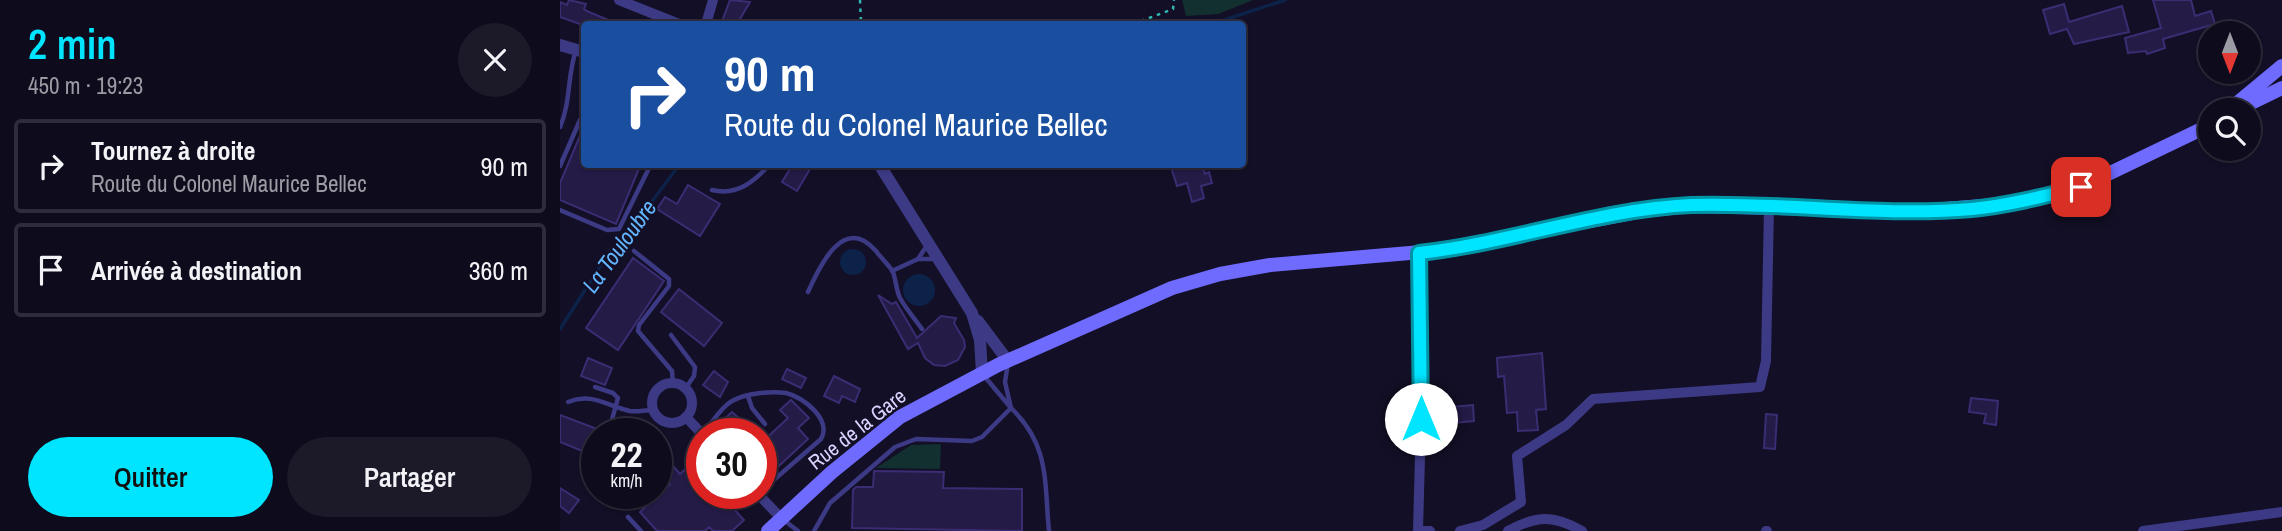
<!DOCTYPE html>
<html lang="fr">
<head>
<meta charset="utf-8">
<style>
	body { margin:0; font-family:"Archivo Narrow",sans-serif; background:#1c1929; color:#f1f3f6; height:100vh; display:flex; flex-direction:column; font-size:26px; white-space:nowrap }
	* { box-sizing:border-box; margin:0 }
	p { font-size:23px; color:#9b9ba3 }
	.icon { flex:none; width:38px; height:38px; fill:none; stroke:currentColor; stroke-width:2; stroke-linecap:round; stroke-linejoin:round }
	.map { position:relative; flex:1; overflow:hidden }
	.side { display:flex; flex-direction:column; background:#0e0b1c; width:560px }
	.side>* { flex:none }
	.top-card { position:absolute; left:21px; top:21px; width:665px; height:147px; border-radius:7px; box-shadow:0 2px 5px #0004,0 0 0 2px #2e2b3b; background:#1a4fa0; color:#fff; overflow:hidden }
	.needle { width:46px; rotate:180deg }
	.buttons { position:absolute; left:1638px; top:21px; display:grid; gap:14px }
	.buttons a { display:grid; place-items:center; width:63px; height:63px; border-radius:50%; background:#0e0b1c; box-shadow:0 2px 5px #0004,0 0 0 2px #2e2b3b; font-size:35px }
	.speed { position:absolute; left:21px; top:418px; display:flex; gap:14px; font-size:35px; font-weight:700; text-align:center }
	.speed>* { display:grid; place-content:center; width:91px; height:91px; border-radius:50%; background:#0e0b1c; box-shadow:0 2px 5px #0004,0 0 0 2px #2e2b3b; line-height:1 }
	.speed small { font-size:18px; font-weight:400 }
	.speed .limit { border:10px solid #d22; background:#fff; color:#111 }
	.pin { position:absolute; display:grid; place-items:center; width:60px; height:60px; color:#fff; margin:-30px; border-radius:14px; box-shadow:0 4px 10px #0006 }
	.me { position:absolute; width:77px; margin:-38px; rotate:0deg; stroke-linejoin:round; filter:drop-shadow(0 0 5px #0008) }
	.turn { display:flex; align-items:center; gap:24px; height:147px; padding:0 28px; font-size:32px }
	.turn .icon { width:91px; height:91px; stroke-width:2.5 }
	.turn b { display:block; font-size:49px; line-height:60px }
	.round { display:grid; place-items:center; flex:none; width:74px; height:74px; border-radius:37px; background:#1c1929 }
	.headline { display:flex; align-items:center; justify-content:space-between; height:119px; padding:0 28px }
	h1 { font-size:42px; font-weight:600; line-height:52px; color:#00e5ff }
	.button { display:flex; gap:14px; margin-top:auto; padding:14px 28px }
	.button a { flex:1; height:80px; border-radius:42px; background:#00e5ff; color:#111; font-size:28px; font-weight:600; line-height:80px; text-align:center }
	.button a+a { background:#1c1929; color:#f1f3f6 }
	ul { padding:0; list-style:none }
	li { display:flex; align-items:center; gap:21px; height:94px; margin:0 14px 10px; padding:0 14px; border:4px solid #2e2b3b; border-radius:7px }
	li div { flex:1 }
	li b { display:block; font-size:26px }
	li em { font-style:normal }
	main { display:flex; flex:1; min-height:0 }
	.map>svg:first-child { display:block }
	.green { fill:#12302f }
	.water { fill:#0c2248 }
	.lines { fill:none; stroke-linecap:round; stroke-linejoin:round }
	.stream { stroke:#0c2248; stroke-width:3.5 }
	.building { fill:#241b47; stroke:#3b2d73; stroke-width:2 }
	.path { stroke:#2fb8b0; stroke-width:2.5; stroke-dasharray:3.5 5; stroke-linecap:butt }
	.service { stroke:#3d3a85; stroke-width:4.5 }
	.minor { stroke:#3d3a85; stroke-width:10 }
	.tertiary { stroke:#3d3a85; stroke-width:12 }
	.secondary { stroke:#6f6bff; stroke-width:14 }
	.route-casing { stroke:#0095a6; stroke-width:18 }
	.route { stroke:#00e5ff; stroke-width:12 }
	.labels { text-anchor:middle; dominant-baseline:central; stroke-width:5; stroke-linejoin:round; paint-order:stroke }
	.street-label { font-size:21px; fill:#d9d4ff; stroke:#130f26 }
	.water-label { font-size:23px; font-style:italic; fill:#62b6ff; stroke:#130f26 }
</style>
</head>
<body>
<main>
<section class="side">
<div class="headline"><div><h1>2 min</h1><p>450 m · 19:23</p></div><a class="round"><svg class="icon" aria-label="close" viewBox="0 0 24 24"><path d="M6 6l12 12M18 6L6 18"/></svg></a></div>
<ul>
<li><svg class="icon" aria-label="right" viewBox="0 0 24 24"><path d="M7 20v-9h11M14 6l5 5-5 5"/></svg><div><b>Tournez à droite</b><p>Route du Colonel Maurice Bellec</p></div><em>90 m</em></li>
<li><svg class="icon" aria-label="arrive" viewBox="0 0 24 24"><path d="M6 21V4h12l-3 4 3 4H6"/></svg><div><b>Arrivée à destination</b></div><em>360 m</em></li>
</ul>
<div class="button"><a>Quitter</a><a>Partager</a></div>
</section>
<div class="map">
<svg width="1722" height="531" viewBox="0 0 1722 531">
	<rect width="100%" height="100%" fill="#130f26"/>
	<g class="green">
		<path d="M622,0H693L658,14L626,16Z"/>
		<path d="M381,444L380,469L316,468L351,445Z"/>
	</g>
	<g class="water">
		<circle cx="293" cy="262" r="13"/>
		<circle cx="359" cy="290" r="16"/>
	</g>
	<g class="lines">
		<g class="stream">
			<path d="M652,24L725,0"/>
			<path d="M0,329L52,248L66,236L120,164"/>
		</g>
	</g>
	<g class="building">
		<path d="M9,0L26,4L24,9L29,12L58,24H20L0,17V2L7,5Z"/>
		<path d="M170,0L190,2L177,24H161Z"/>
		<path d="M1593,0H1631L1635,16L1651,11L1655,24L1603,39L1605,48L1587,54L1586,51L1568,53L1565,38L1601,28Z"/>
		<path d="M1504,4L1509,22L1562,6L1569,32L1514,44L1507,29L1490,34L1483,10Z"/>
		<path d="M24,126V164H81L56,224L0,200V183Z"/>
		<path d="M233,164H253L237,191L222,182Z"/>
		<path d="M610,164H642L645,174L649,172L652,183L641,186L644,198L632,202L627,183L617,186Z"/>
		<path d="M128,185L160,204L140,236L97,209L105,197L117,204Z"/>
		<path d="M73,258L104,281L58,350L26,328Z"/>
		<path d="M119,289L162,323L144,346L101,312Z"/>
		<path d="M318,295L332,304L336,302L357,338L381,316L396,318L394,323L404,340L405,347L398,360L385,366L374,365L365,358L358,343L348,349Z"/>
		<path d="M982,353L986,409L976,410L978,430L958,431L957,412L947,413L944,376L938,377L937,358Z"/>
		<path d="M28,358L52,368L45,385L21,376Z"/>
		<path d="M227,369L246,378L241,388L222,379Z"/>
		<path d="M154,371L168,382L160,397L143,385Z"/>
		<path d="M274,376L300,389L295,402L282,396L279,403L264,396Z"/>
		<path d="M1411,398L1438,401L1436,425L1424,423L1426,414L1409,412Z"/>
		<path d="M231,400L249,418L238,428L248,439L207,477L201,470V443L228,418L220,410Z"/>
		<path d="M913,405L914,421L893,423L892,407Z"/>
		<path d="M172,412L181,420L194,434H167L158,425Z"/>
		<path d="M1206,414L1217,415L1215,449L1204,448Z"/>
		<path d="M0,415L37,429V457L0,442Z"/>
		<path d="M132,463L142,474V494H160L184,520L172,531H153L149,527L145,531H97L80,512L110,484L104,478L114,467L120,474Z"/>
		<path d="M314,471L384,472L383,488L462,489V531L292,528L293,490L296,487H313Z"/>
		<path d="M0,488L19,500L9,513L0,506Z"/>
	</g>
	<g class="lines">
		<g class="path">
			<path d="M300,0L301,24"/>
			<path d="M573,24L613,9L614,0"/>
		</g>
		<g class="service">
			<path d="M0,127C11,102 7,76 16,50"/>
			<path d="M0,166L20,120L24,115"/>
			<path d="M152,190C177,196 194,182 210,164"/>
			<path d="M0,210L47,230L59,229L91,164"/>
			<path d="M74,251L109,279V286L79,325L78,331L112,371L113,384"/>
			<path d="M358,259L368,244"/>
			<path d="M332,271L358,259H374"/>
			<path d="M248,292C260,265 284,214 316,251C321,258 329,265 333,272C336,280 336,290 340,298C346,309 355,319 362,329"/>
			<path d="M111,335L135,367L134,376L125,389"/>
			<path d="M425,377L451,408L445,382L448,363"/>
			<path d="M35,387L53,393L58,398L51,423L63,434"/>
			<path d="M188,396L192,408L205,424"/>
			<path d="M8,402C32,392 47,406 70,411C77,412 85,410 93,410"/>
			<path d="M143,433C152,423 161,407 172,401C186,393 211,391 226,393C244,397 272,420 261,439L201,491"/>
			<path d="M96,463L99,465"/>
			<path d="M68,517L81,531"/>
			<path d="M225,521L238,531"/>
			<path d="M254,531L270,503L335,447L356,439L412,441L422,437L451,408C490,446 484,480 489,531"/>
		</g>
		<g class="minor">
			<path d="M59,0L119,24"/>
			<path d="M146,24L153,0"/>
			<circle cx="112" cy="403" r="20"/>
			<path d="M126,417L142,434"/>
			<path d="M198,494L221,518"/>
			<path d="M858,531L861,419L859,253"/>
			<path d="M858,531H870"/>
			<path d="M900,531L923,525L961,502L957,456L1006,425L1033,399L1200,387L1206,361L1209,206"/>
			<path d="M948,531C977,515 994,515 1022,531"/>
			<path d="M1206,531H1207"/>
			<path d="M1583,531L1722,512"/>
		</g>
		<g class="tertiary">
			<path d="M0,45L24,52"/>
			<path d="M319,164L412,313L420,340L422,373"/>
			<path d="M418,321L448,361"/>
		</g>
		<g class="secondary">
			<path d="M1685,106L1722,88"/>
			<path d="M1669,110L1722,66"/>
			<path d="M208,531L272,472L340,417L438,365L612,288L660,274L710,265L873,251L1082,211L1129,206L1360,211L1459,203L1521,187L1650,125"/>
		</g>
	</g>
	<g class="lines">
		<g class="route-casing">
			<path id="route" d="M861,419L859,253C950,243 1041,209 1131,205C1225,202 1319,217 1412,209C1450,205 1485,196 1521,187"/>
		</g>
		<use href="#route" class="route"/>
	</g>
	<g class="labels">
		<g class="street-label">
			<text transform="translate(297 429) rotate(-38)">Rue de la Gare</text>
		</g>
		<g class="water-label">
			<text transform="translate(59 246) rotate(-54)">La Touloubre</text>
		</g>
	</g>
</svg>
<div class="buttons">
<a><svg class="needle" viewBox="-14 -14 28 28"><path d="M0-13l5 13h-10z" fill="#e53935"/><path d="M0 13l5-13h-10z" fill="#9b9ba3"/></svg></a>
<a><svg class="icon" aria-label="search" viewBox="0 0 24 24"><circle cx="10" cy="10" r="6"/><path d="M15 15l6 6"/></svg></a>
</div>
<div class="speed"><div>22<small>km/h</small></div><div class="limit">30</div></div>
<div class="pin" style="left:1521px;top:187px;background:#d93025"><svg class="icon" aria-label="arrive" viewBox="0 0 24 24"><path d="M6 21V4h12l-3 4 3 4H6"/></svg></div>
<svg class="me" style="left:861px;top:419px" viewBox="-20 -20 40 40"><circle r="19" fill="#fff"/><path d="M0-13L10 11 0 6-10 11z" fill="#00e5ff"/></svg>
<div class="top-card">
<div class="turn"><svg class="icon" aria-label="right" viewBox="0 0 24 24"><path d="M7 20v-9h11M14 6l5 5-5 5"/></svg><div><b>90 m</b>Route du Colonel Maurice Bellec</div></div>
</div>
</div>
</main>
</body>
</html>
